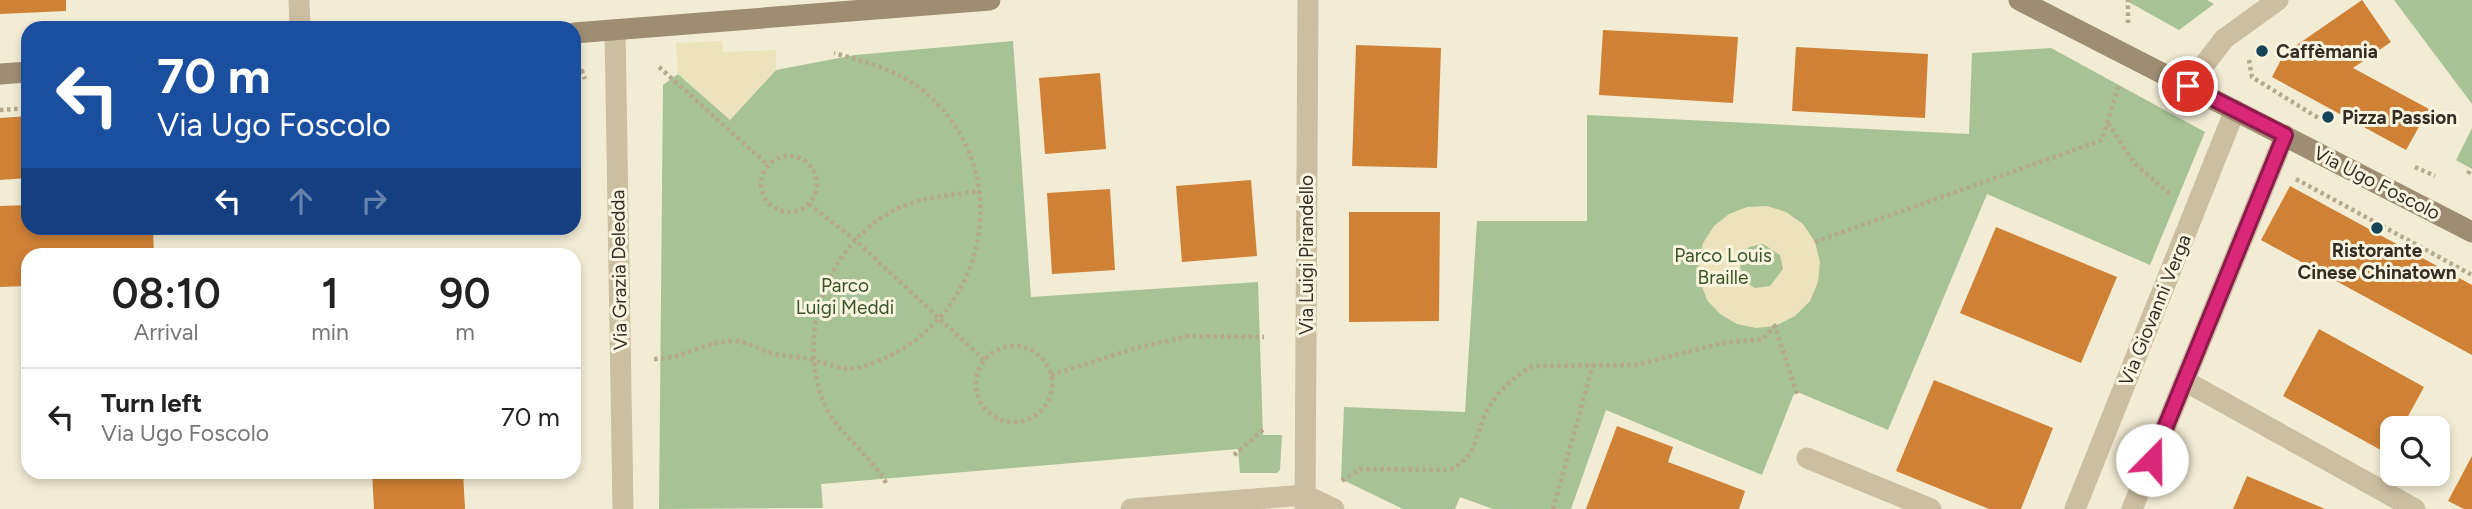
<!DOCTYPE html>
<html lang="en">
<head>
<meta charset="utf-8">
<style>
	body { margin:0; font-family:Figtree,sans-serif; background:#f2f2f2; color:#222; height:100vh; display:flex; flex-direction:column; font-size:26px; white-space:nowrap }
	* { box-sizing:border-box; margin:0 }
	p { font-size:23px; color:#767676 }
	.icon { flex:none; width:38px; height:38px; fill:none; stroke:currentColor; stroke-width:2; stroke-linecap:round; stroke-linejoin:round }
	.map { position:relative; flex:1; overflow:hidden }
	.panel { position:absolute; left:21px; top:248px; width:560px; height:231px; display:flex; flex-direction:column; background:#fff; border-radius:21px; box-shadow:0 4px 10px #0003 }
	.panel>* { flex:none }
	.top-card { position:absolute; left:21px; top:21px; width:560px; height:214px; border-radius:21px; box-shadow:0 4px 10px #0003; background:#1a4fa0; color:#fff; overflow:hidden }
	.fabs { position:absolute; left:2380px; top:416px; display:grid; gap:14px }
	.fabs a { display:grid; place-items:center; width:70px; height:70px; border-radius:14px; background:#fff; box-shadow:0 4px 10px #0003; font-size:35px }
	.pin { position:absolute; display:grid; place-items:center; width:60px; height:60px; color:#fff; margin:-30px; border:4px solid #fff; border-radius:50%; box-shadow:0 2px 7px #0007 }
	.me { position:absolute; width:77px; margin:-38px; rotate:22deg; stroke-linejoin:round; filter:drop-shadow(0 0 5px #0008) }
	.turn { display:flex; align-items:center; gap:24px; height:147px; padding:0 21px; font-size:32px }
	.turn .icon { width:91px; height:91px; stroke-width:2.5 }
	.turn b { display:block; font-size:49px; line-height:60px }
	.lanes { display:flex; align-items:center; height:66px; padding:0 21px; background:#0003; justify-content:center; gap:35px; direction:ltr }
	.lanes .off { opacity:.35 }
	.eta { display:flex; justify-content:space-evenly; align-items:center; height:119px; text-align:center }
	.eta b { font-size:42px; font-weight:600; line-height:49px }
	ul { padding:0; list-style:none }
	li { display:flex; align-items:center; gap:21px; height:98px; padding:0 21px; border-top:2px solid #e0e0e0 }
	li div { flex:1 }
	li b { display:block; font-size:26px }
	li em { font-style:normal }
	.map>svg:first-child { display:block }
	.green { fill:#a7c295 }
	.plaza { fill:#ece2bb; fill-rule:evenodd }
	.building { fill:#cf8136 }
	.lines { fill:none; stroke-linecap:round; stroke-linejoin:round }
	.path { stroke:#b6a88b; stroke-width:4.5; stroke-dasharray:3.5 3.5; stroke-linecap:butt }
	.street { stroke:#cbbea1; stroke-width:21 }
	.secondary { stroke:#9e8d72; stroke-width:21 }
	.route-casing { stroke:#8e194d; stroke-width:18 }
	.route { stroke:#db2777; stroke-width:12 }
	.poi-dot { fill:#174458; stroke:#faf5e1; stroke-width:2.5 }
	.labels { text-anchor:middle; dominant-baseline:central; stroke-width:6; stroke-linejoin:round; paint-order:stroke }
	.poi-label { font-size:19px; font-weight:bold; fill:#342d24; stroke:#faf5e1; text-anchor:start }
	.street-label { font-size:19px; fill:#342d24; stroke:#faf5e1 }
	.park-label { font-size:19px; fill:#385426; stroke:#faf5e1 }
</style>
</head>
<body>
<div class="map">
<svg width="2472" height="509" viewBox="0 0 2472 509">
	<rect width="100%" height="100%" fill="#f2ecd5"/>
	<g class="green">
		<path d="M2125,0H2207L2214,4L2179,30Z"/>
		<path d="M2394,0H2472V104Z"/>
		<path d="M1013,41L1031,297L1258,282L1263,435H1282L1280,470L1277,473H1240L1238,449L821,484L823,508L659,509L663,85L678,74L730,119L776,70L855,55Z"/>
		<path d="M2051,48L2205,132L2150,265L1987,194L1888,430L1795,391L1762,475L1606,410L1571,509H1493L1460,497L1455,509H1403L1341,479L1344,407L1465,412L1477,221H1587V115L1969,134L1972,53Z"/>
		<path d="M2472,128V169L2456,160Z"/>
	</g>
	<g class="plaza">
		<path d="M722,41L723,52L776,50V70L730,120L678,74L676,43Z"/>
		<path d="M1767,206L1786,212L1803,224L1815,242L1820,262L1818,282L1810,301L1795,316L1775,326L1756,328L1737,324L1720,314L1707,300L1700,281L1698,262L1703,243L1714,226L1729,214L1747,207ZM1763,244L1780,255L1783,269L1770,286L1755,288L1742,280L1739,258L1749,247Z"/>
	</g>
	<g class="building">
		<path d="M0,0H66V11L0,14Z"/>
		<path d="M2362,0L2391,42L2353,68L2429,109L2406,150L2272,77L2284,54Z"/>
		<path d="M1603,30L1738,37L1733,103L1599,95Z"/>
		<path d="M1356,45L1441,48L1437,168L1352,166Z"/>
		<path d="M1796,47L1928,54L1925,118L1792,111Z"/>
		<path d="M1100,73L1106,149L1045,154L1039,78Z"/>
		<path d="M28,116V178L0,180V118Z"/>
		<path d="M1251,180L1257,256L1182,262L1176,186Z"/>
		<path d="M2290,186L2472,285V355L2261,240Z"/>
		<path d="M1110,189L1115,270L1052,274L1047,193Z"/>
		<path d="M28,205V228H153L154,256H28V286L0,287V206Z"/>
		<path d="M1349,212H1440L1439,321L1349,322Z"/>
		<path d="M1996,227L2117,277L2081,363L1960,313Z"/>
		<path d="M2319,329L2424,387L2401,429H2392V445L2388,454L2283,396Z"/>
		<path d="M1934,380L2053,428L2021,509H1989L1896,471Z"/>
		<path d="M1617,426L1673,447L1668,462L1745,491L1739,509H1586Z"/>
		<path d="M2472,456V509H2464L2448,501Z"/>
		<path d="M372,472H463L465,509H374Z"/>
		<path d="M2247,476L2325,509H2233Z"/>
	</g>
	<g class="lines">
		<g class="path">
			<path d="M2128,23V0"/>
			<path d="M2249,60L2252,77L2320,119"/>
			<path d="M659,67L768,165"/>
			<path d="M574,71H582L585,79"/>
			<path d="M0,110L28,108"/>
			<path d="M2108,123L2135,164L2171,195"/>
			<circle cx="789" cy="184" r="28"/>
			<path d="M2415,167L2435,176"/>
			<path d="M2468,174L2472,167"/>
			<path d="M2296,179L2472,275"/>
			<path d="M809,204L854,239L984,360"/>
			<path d="M1815,242L2102,140L2119,84"/>
			<circle cx="1014" cy="384" r="38"/>
			<path d="M654,359C685,358 704,342 730,341C745,340 757,349 771,353C784,357 799,356 813,360C843,368 846,374 878,361C991,315 1018,166 921,89C895,69 866,62 834,53"/>
			<path d="M1051,375L1133,349L1188,336L1264,337"/>
			<path d="M1234,455L1265,428"/>
			<path d="M1342,481L1360,469L1449,470C1475,459 1474,441 1484,417C1493,396 1513,376 1533,366L1635,365L1723,343L1763,339L1775,326L1797,394"/>
			<path d="M886,483C869,452 834,432 822,398C796,327 831,238 901,207C926,196 953,195 980,191"/>
			<path d="M1553,509L1593,365"/>
		</g>
		<g class="street">
			<path d="M299,0L300,28"/>
			<path d="M615,30L623,509"/>
			<path d="M2188,86L2224,39L2278,0"/>
			<path d="M2185,381L2415,509"/>
			<path d="M1807,458L1931,509"/>
			<path d="M1131,509L1305,495L1334,509"/>
			<path d="M1305,509L1308,0"/>
			<path d="M2075,509L2235,110"/>
			<path d="M2132,509L2285,135"/>
		</g>
		<g class="secondary">
			<path d="M2019,0L2472,232"/>
			<path d="M574,33L990,0"/>
			<path d="M0,74L28,72"/>
		</g>
	</g>
	<g class="lines">
		<g class="route-casing">
			<path id="route" d="M2152,460L2285,135L2188,86"/>
		</g>
		<use href="#route" class="route"/>
	</g>
	<g class="poi-dot">
		<circle cx="2262" cy="51" r="7"/>
		<circle cx="2328" cy="117" r="7"/>
		<circle cx="2377" cy="228" r="7"/>
	</g>
	<g class="labels">
		<g class="poi-label">
			<text x="2276" y="51">Caffèmania</text>
			<text x="2342" y="117">Pizza Passion</text>
			<text x="2377" y="250" text-anchor="middle">Ristorante<tspan x="2377" dy="22">Cinese Chinatown</tspan></text>
		</g>
		<g class="street-label">
			<text transform="translate(2377 183) rotate(27)">Via Ugo Foscolo</text>
			<text transform="translate(1306 255) rotate(-90)">Via Luigi Pirandello</text>
			<text transform="translate(619 270) rotate(-91)">Via Grazia Deledda</text>
			<text transform="translate(2155 310) rotate(-68)">Via Giovanni Verga</text>
		</g>
		<g class="park-label">
			<text x="1723" y="255">Parco Louis<tspan x="1723" dy="22">Braille</tspan></text>
			<text x="845" y="285">Parco<tspan x="845" dy="22">Luigi Meddi</tspan></text>
		</g>
	</g>
</svg>
<div class="fabs">
<a><svg class="icon" aria-label="search" viewBox="0 0 24 24"><circle cx="10" cy="10" r="6"/><path d="M15 15l6 6"/></svg></a>
</div>
<div class="pin" style="left:2188px;top:86px;background:#d93025"><svg class="icon" aria-label="arrive" viewBox="0 0 24 24"><path d="M6 21V4h12l-3 4 3 4H6"/></svg></div>
<svg class="me" style="left:2152px;top:460px" viewBox="-20 -20 40 40"><circle r="19" fill="#fff"/><path d="M0-13L10 11 0 6-10 11z" fill="#db2777"/></svg>
<div class="top-card">
<div class="turn"><svg class="icon" aria-label="left" viewBox="0 0 24 24"><path d="M17 20v-9H6M10 6l-5 5 5 5"/></svg><div><b>70 m</b>Via Ugo Foscolo</div></div>
<div class="lanes"><svg class="icon" aria-label="left" viewBox="0 0 24 24"><path d="M17 20v-9H6M10 6l-5 5 5 5"/></svg><svg class="icon off" aria-label="ahead" viewBox="0 0 24 24"><path d="M12 20V5M6 11l6-6 6 6"/></svg><svg class="icon off" aria-label="right" viewBox="0 0 24 24"><path d="M7 20v-9h11M14 6l5 5-5 5"/></svg></div>
</div>
<section class="panel">
<div class="eta">
<div><b>08:10</b><p>Arrival</p></div>
<div><b>1</b><p>min</p></div>
<div><b>90</b><p>m</p></div>
</div>
<ul>
<li><svg class="icon" aria-label="left" viewBox="0 0 24 24"><path d="M17 20v-9H6M10 6l-5 5 5 5"/></svg><div><b>Turn left</b><p>Via Ugo Foscolo</p></div><em>70 m</em></li>
</ul>
</section>
</div>
</body>
</html>
